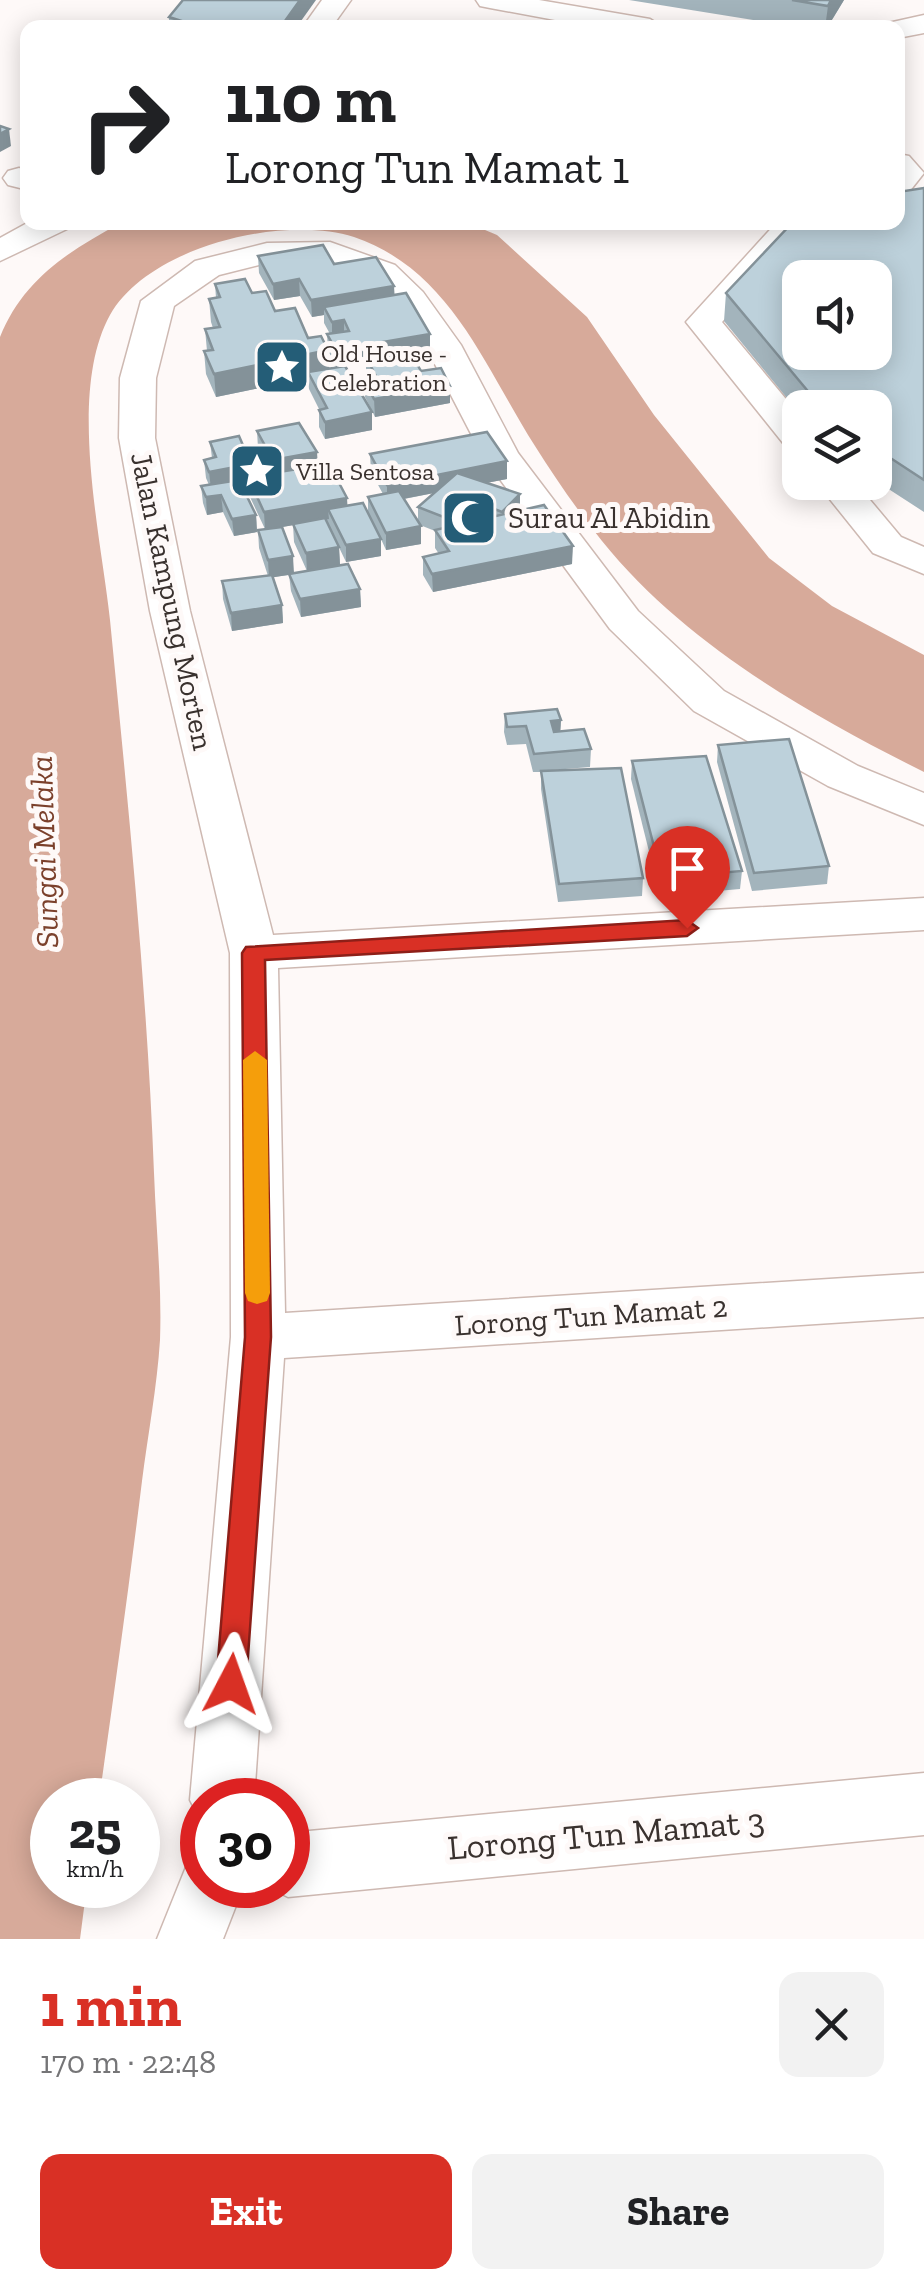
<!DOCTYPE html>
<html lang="en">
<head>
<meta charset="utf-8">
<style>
	body { margin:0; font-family:"Zilla Slab",serif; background:#f2f2f2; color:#202124; height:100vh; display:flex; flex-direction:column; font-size:38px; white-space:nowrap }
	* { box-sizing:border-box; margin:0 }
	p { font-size:32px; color:#757577 }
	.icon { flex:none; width:55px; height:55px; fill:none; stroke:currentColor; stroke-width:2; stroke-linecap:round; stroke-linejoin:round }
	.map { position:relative; height:1939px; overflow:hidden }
	.panel { display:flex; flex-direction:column; background:#fff; flex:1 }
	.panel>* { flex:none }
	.guide { position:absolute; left:20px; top:20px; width:885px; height:210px; border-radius:20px; box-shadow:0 5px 25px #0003; background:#fff; color:#202124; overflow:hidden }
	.buttons { position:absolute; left:782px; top:260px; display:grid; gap:20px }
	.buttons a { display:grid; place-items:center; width:110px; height:110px; border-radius:20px; background:#fff; box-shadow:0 5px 25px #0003; font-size:50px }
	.speed { position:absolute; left:30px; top:1778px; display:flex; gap:20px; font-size:50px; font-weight:700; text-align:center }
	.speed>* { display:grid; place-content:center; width:130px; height:130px; border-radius:50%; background:#fff; box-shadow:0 5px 25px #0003; line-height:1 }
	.speed small { font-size:25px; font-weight:400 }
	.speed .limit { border:15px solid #d22; background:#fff; color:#111 }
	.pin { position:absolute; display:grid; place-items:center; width:85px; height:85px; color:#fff; margin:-102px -42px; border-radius:50% 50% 50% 0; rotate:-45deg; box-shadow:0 0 10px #0007 }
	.pin .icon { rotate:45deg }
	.me { position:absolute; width:110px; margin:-55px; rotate:4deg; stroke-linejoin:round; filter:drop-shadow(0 0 8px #0008) }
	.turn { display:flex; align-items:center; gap:35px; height:210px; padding:0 40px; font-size:45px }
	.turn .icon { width:130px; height:130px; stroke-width:2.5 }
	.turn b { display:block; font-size:70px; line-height:85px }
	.round { display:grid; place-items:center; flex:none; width:105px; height:105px; border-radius:20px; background:#f2f2f2 }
	.head { display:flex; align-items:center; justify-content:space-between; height:170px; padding:0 40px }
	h1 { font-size:60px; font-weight:800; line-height:75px; color:#d93025 }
	.cta { display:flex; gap:20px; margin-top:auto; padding:20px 40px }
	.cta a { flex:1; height:115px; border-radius:20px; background:#d93025; color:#fff; font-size:40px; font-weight:800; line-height:115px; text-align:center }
	.cta a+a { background:#f2f2f2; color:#202124 }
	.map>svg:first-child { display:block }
	.water { fill:#d7aa9a }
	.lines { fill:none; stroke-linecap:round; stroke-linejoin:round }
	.minor-casing { stroke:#ceb9b2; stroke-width:3 }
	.minor { fill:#fff; fill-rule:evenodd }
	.wall { fill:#a3b4bc; fill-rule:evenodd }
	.shaded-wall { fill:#849299 }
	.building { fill:#bdd1db; stroke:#849299; stroke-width:2.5; fill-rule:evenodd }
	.route { fill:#d93025; stroke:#8d1f18; stroke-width:2.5 }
	.slow { fill:#f59e0b }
	.labels { text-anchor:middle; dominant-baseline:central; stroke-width:10; stroke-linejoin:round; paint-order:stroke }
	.far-poi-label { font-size:25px; fill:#39312e; stroke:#fef9f8; text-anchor:start }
	.poi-label { font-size:30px; fill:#39312e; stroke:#fef9f8; text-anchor:start }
	.street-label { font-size:30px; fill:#39312e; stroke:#fef9f8 }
	.water-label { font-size:32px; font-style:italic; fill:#7b402b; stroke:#fef9f8 }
	.near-street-label { font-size:35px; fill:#39312e; stroke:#fef9f8 }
</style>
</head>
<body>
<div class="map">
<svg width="924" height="1939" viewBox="0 0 924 1939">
	<rect width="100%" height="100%" fill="#fef9f8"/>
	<path class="water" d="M121,223L466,222L497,235L587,317L654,415L769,558L832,606L924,655V772C808,714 685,644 602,541C578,511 555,478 535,446C485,368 451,270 354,237C283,214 148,247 110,315C67,393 101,535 110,620C128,804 147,988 154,1173C156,1228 162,1285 160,1340C157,1387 148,1434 142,1481C129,1587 114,1694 99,1800H52V1885H87L80,1939H0V337C23,280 68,251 121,223Z"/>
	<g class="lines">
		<g class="minor-casing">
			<g id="minor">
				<path d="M322,0H351L331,28H302Z"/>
				<path d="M476,0H539L650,19L664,28H598L490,8L480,6Z"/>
				<path d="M924,15V33L898,38V28H885L888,23Z"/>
				<path d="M898,154L909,156L924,173L909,192L898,195Z"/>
				<path d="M19,168L28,171V190L8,185L3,178L8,171Z"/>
				<path d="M29,222H71L67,229L0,261V238Z"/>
				<path d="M777,222H812L722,322L800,416V451L787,448L686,322Z"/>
				<path d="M330,242L395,265L423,292L461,345L518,453L638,611L724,691L858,766L924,793V825L828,786L694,711L610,629L482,455L425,345L399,306L371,279L326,262L267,263L219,275L174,306L156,378L155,438L190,611L273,935L924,898V930L278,968L285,1313L924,1273V1317L284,1358L254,1800H202V1823L190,1800L231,1337L230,953L150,611L119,438L120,378L141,301L195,261L267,243Z"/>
				<path d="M816,482H855L901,537L924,547V574L873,553Z"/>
				<path d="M924,1773V1835L288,1897L264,1885H288V1833Z"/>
				<path d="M202,1856V1885H244L223,1939H157L188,1862Z"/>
			</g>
		</g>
		<use href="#minor" class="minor"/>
	</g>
	<g class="wall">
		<path d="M629,0H844L827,28H802Z"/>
		<path d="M169,17L296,28H169Z"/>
		<path d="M924,188V512L887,488L875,482V408H800V414L724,321L726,293Z"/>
		<path d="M258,256L334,264L394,286V295L430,351L411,354L421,371L450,403L375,417L365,397L364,380L369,379L366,374V362L336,367L329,352V369L372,412V430L325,439L319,427V409L309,389L308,378L216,397L206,374L204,351H207L205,329L213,328L211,322L209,299L216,298L215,284L252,293L308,338L328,350L327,334H330L324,323V315L312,317L300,296L274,300L259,273Z"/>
		<path d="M257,431L317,466L347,506L368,514V497L383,494L371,472L370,454L507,479L486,483L520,494V511L572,564L433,592L423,575V557L439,554L435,548V531L420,525L421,544L386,550L381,539V556L346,562L335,539L339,547L340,565L307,571L294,542L293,525L282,527L294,573L360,589L361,607L301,617L291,591L289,575L273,577L282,605L283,623L232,631L223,599L222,581L268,576L259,548L258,530L265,529L249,495L248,482L241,484L256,515L257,532L234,536L223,512L207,515L203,503L201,486L209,485L206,478L204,460L212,458L210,442L251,464L252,477L272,473L258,448ZM434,493L418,507V522L404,499Z"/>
		<path d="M505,714L561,720L560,731L591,749L590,767L553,770L643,878L642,896L558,902L541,789V772H533L526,744L507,745L504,732Z"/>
		<path d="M718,745L829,866L827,884L752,891L717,762Z"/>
		<path d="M632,761L742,871L740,889L660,896L631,779Z"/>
	</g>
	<g class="shaded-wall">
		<path d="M300,0H316L296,28H280Z"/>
		<path d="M831,0H844L827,28H825L828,6Z"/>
		<path d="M9,129L11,146L0,152V134Z"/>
		<path d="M299,279L300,296L274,300L273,284Z"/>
		<path d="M394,286L395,302L324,307V315L312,317L311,300Z"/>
		<path d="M344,320V337L332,339V322Z"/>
		<path d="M430,334V351L368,361L366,357V362L336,367V350Z"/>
		<path d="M328,350L330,374L308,372V378L216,397L214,374Z"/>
		<path d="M450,386V403L375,417L374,399Z"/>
		<path d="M372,412V430L325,439V422Z"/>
		<path d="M317,452L318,469L274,477L273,460Z"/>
		<path d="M507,461V479L387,502V485Z"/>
		<path d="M251,464L253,482L248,477V482L211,489L209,472Z"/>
		<path d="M520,494V512L502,529V512Z"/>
		<path d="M221,495L223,512L207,515L206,497Z"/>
		<path d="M347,498L348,515L328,509L329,519L265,530L264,512Z"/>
		<path d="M471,513V531L459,540V523Z"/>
		<path d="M256,515L257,532L234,536L232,519Z"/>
		<path d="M421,526V544L386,550V533Z"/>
		<path d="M381,539V556L346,562V545Z"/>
		<path d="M573,546L572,564L433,592L432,574Z"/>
		<path d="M339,547L340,565L307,571L306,553Z"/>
		<path d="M293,556L294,574L269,578L268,560Z"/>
		<path d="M360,589L361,607L301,617L300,599Z"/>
		<path d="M282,605L283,623L232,631L231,613Z"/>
		<path d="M561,720L560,738L550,739L551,721Z"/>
	</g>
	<g class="building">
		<path d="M183,0H300L280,28H186L191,24L169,17Z"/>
		<path d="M792,0H831L828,6Z"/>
		<path d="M0,126L9,129L0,134Z"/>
		<path d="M924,188V480L892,459L875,451V408H822L726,293L793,222H898V192ZM800,278H875V352H800Z"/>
		<path d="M323,245L334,264L376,257L394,286L311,300L299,279L273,284L258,256Z"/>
		<path d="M245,279L252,293L266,291L275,311L295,308L308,338L321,336L328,350L214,374L204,351L213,350L205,329L220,327L209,299L220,297L215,284Z"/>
		<path d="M406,293L430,334L336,350L327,334L349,331L344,320L332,322L324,307Z"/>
		<path d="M409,350L421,371L441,368L450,386L374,399L364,380L377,378L366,357Z"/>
		<path d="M345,366L372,412L325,422L319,410L327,408L308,372Z"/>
		<path d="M299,423L317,452L273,460L257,431Z"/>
		<path d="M487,432L507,461L387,485L370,454Z"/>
		<path d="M239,436L251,464L209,472L204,460L216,457L210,442Z"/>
		<path d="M329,464L347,498L264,512L248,477Z"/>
		<path d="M457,473L520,494L502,512L492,508L483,518L471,513L459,523L418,507Z"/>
		<path d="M239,480L256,515L232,519L221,495L206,497L201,486Z"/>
		<path d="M399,491L421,526L386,533L368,497Z"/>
		<path d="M363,503L381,539L346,545L328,509Z"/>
		<path d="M544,505L573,546L432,574L423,557L449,551L435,530Z"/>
		<path d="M325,518L339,547L306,553L293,524Z"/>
		<path d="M282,527L293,556L268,560L258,530Z"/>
		<path d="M348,564L360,589L300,599L289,574Z"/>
		<path d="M272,575L282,605L231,613L222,581Z"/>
		<path d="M557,709L561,720L551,721L554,732L584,729L591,749L534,754L526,726L507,727L505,714Z"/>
		<path d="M789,739L829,866L754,873L718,745Z"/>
		<path d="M706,756L742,871L662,878L632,761Z"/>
		<path d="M621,768L643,878L559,884L541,771Z"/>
	</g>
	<path class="route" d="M687,920L698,928L687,936L265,960L271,1337L246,1684L242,1694L231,1698L221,1694L216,1684L245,1337L242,953L246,947Z"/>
	<path class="slow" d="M255,1051L267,1060L270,1293L267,1301L257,1304L248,1301L245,1293L243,1060Z"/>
	<defs>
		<g id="sight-square" transform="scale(2.875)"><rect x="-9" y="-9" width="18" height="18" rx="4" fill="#245d77" stroke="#fef9f8"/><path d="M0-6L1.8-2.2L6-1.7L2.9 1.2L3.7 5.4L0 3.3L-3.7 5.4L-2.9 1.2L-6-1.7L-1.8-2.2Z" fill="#fff"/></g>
		<g id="mosque-square" transform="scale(2.875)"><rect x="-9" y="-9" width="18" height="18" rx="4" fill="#245d77" stroke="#fef9f8"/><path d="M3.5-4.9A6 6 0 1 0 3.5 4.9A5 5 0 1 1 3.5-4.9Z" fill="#fff"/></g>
	</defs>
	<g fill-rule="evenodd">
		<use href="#sight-square" x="282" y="367"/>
		<use href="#sight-square" x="257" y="471"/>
		<use href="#mosque-square" x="469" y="518"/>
	</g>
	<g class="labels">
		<g class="far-poi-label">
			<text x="321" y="353">Old House -<tspan x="321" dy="29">Celebration</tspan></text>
			<text x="296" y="471">Villa Sentosa</text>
		</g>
		<g class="poi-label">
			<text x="508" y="518">Surau Al Abidin</text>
		</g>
		<g class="street-label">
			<text transform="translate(172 601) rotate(78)">Jalan Kampung Morten</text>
			<text transform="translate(591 1316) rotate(-4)">Lorong Tun Mamat 2</text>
		</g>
		<g class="water-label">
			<text transform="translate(44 852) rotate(-92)">Sungai Melaka</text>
		</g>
		<g class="near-street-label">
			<text transform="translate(606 1834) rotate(-5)">Lorong Tun Mamat 3</text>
		</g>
	</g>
</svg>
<div class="buttons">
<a><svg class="icon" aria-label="sound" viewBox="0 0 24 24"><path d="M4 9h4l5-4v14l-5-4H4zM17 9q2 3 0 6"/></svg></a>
<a><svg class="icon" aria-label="layers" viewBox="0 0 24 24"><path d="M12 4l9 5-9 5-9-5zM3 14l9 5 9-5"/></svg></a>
</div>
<div class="speed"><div>25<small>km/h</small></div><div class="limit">30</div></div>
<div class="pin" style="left:687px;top:928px;background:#d93025"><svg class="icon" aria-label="arrive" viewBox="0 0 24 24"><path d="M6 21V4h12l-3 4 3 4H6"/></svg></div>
<svg class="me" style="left:231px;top:1684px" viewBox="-20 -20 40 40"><path d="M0-17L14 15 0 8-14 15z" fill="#d93025" stroke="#fff" stroke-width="4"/></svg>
<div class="guide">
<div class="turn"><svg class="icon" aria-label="right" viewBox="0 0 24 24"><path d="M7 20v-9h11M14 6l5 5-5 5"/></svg><div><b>110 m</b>Lorong Tun Mamat 1</div></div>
</div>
</div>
<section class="panel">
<div class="head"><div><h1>1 min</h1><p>170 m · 22:48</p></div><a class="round"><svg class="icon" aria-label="close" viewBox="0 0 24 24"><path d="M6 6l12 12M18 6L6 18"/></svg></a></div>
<div class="cta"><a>Exit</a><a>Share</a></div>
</section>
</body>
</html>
